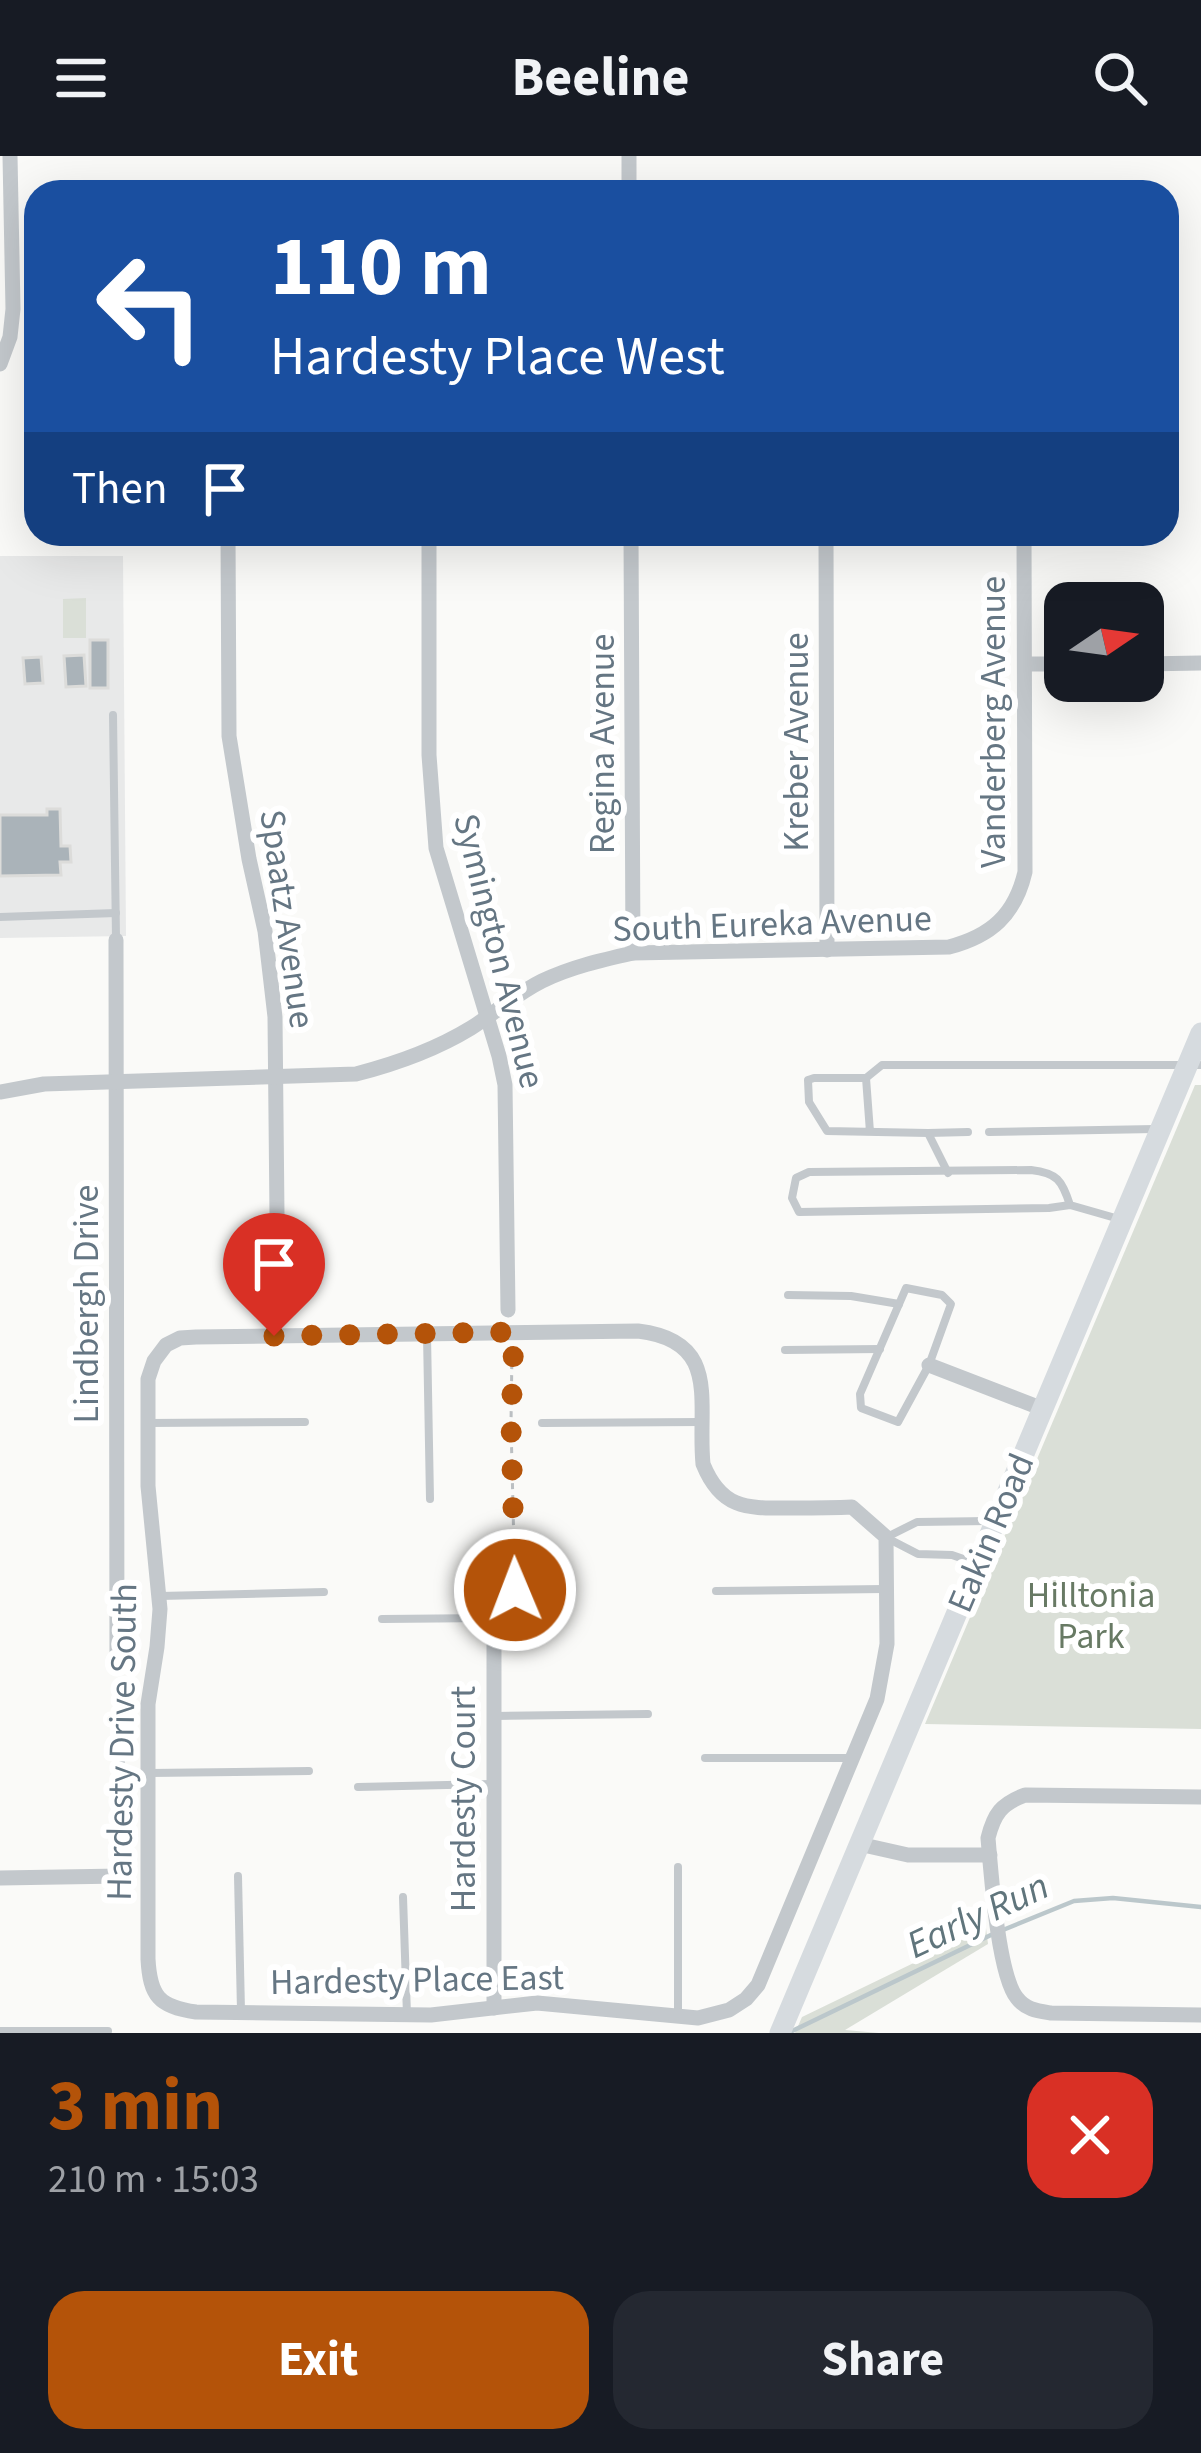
<!DOCTYPE html>
<html lang="en">
<head>
<meta charset="utf-8">
<style>
	body { margin:0; font-family:"Source Sans 3",sans-serif; background:#242831; color:#f1f3f6; height:100vh; display:flex; flex-direction:column; font-size:45px; white-space:nowrap }
	* { box-sizing:border-box; margin:0 }
	p { font-size:39px; color:#9ea1a6 }
	.icon { flex:none; width:66px; height:66px; fill:none; stroke:currentColor; stroke-width:2; stroke-linecap:round; stroke-linejoin:round }
	.map { position:relative; height:1877px; overflow:hidden }
	.sheet { display:flex; flex-direction:column; background:#171b24; flex:1 }
	.sheet>* { flex:none }
	.banner { position:absolute; left:24px; top:24px; width:1155px; height:366px; border-radius:36px; box-shadow:0 12px 48px #0002; background:#1a4fa0; color:#fff; overflow:hidden }
	.needle { width:78px; rotate:77deg }
	.controls { position:absolute; left:1044px; top:426px; display:grid; gap:24px }
	.controls a { display:grid; place-items:center; width:120px; height:120px; border-radius:24px; background:#171b24; box-shadow:0 12px 48px #0002; font-size:60px }
	.pin { position:absolute; display:grid; place-items:center; width:102px; height:102px; color:#fff; margin:-123px -51px; border-radius:50% 50% 50% 0; rotate:-45deg; box-shadow:0 0 12px #0007 }
	.pin .icon { rotate:45deg }
	.me { position:absolute; width:132px; margin:-66px; rotate:359deg; stroke-linejoin:round; filter:drop-shadow(0 0 9px #0008) }
	.turn { display:flex; align-items:center; gap:42px; height:252px; padding:0 48px; font-size:54px }
	.turn .icon { width:156px; height:156px; stroke-width:2.5 }
	.turn b { display:block; font-size:84px; line-height:102px }
	.then { display:flex; align-items:center; height:114px; padding:0 48px; background:#0003; gap:24px; font-size:45px }
	.round { display:grid; place-items:center; flex:none; width:126px; height:126px; border-radius:36px; background:#242831 }
	.summary { display:flex; align-items:center; justify-content:space-between; height:204px; padding:0 48px }
	h1 { font-size:72px; font-weight:700; line-height:90px; color:#b45309 }
	.cta { display:flex; gap:24px; margin-top:auto; padding:24px 48px }
	.cta a { flex:1; height:138px; border-radius:36px; background:#b45309; color:#fff; font-size:48px; font-weight:700; line-height:138px; text-align:center }
	.cta a+a { background:#242831; color:#f1f3f6 }
	header { display:flex; justify-content:space-between; align-items:center; height:156px; padding:0 48px; background:#171b24; font-size:54px; font-weight:700 }
	.map>svg:first-child { display:block }
	.built { fill:#e8e9e9 }
	.green { fill:#dadfd7 }
	.lines { fill:none; stroke-linecap:round; stroke-linejoin:round }
	.stream { stroke:#bbc7cb; stroke-width:4.5 }
	.building { fill:#aab3b9; stroke:#dcdcda; stroke-width:3 }
	.path { stroke:#bbbfc2; stroke-width:3; stroke-dasharray:6 6; stroke-linecap:butt }
	.lane { stroke:#c3c8cc; stroke-width:8 }
	.street { stroke:#c3c8cc; stroke-width:15 }
	.secondary { stroke:#d6dbdf; stroke-width:21 }
	.route { stroke:#b45309; stroke-width:21; stroke-dasharray:0 37.8 }
	.labels { text-anchor:middle; dominant-baseline:central; stroke-width:12; stroke-linejoin:round; paint-order:stroke }
	.street-label { font-size:36px; fill:#657683; stroke:#fff }
	.park-label { font-size:36px; fill:#687a64; stroke:#fff }
	.water-label { font-size:39px; font-style:italic; fill:#60757c; stroke:#fff }
</style>
</head>
<body>
<header><svg class="icon" aria-label="menu" viewBox="0 0 24 24"><path d="M4 6h16M4 12h16M4 18h16"/></svg>Beeline<svg class="icon" aria-label="search" viewBox="0 0 24 24"><circle cx="10" cy="10" r="6"/><path d="M15 15l6 6"/></svg></header>
<div class="map">
<svg width="1201" height="1877" viewBox="0 0 1201 1877">
	<rect width="100%" height="100%" fill="#fafaf8"/>
	<path class="built" d="M0,400H123L126,780L0,782Z"/>
	<g class="green">
		<path d="M86,442V482H63V443Z"/>
		<path d="M1195,929H1201V1573L925,1568Z"/>
		<path d="M986,1772L988,1788L845,1874L879,1877H795L802,1861Z"/>
	</g>
	<g class="lines">
		<g class="stream">
			<path d="M1003,1774L1074,1745L1113,1742L1201,1751"/>
			<path d="M788,1877L993,1778"/>
		</g>
	</g>
	<g class="building">
		<rect x="90" y="484" width="18" height="48"/>
		<path d="M84,499L86,530L66,531L64,500Z"/>
		<path d="M41,501L43,527L25,528L23,502Z"/>
		<path d="M47,653H60L61,690H70L71,706H60L61,719L0,720V659H47Z"/>
	</g>
	<g class="lines">
		<path class="path" d="M508,1435L515,1434L511,1268L512,1193"/>
		<g class="lane">
			<path d="M113,559L116,782"/>
			<path d="M0,761L116,757"/>
			<path d="M866,922L882,909H1201"/>
			<path d="M870,976L866,922H814L808,924L809,946L827,975L928,977L948,1017"/>
			<path d="M989,976L1155,973"/>
			<path d="M928,977L968,976"/>
			<path d="M1070,1049C1062,1024 1057,1017 1031,1014L809,1016L796,1022L792,1042L799,1056L1049,1052L1070,1049L1119,1063"/>
			<path d="M906,1132L942,1139L951,1148L929,1209L898,1266L861,1252L860,1238Z"/>
			<path d="M788,1139L851,1140L899,1148"/>
			<path d="M427,1179L430,1343"/>
			<path d="M785,1194L880,1193"/>
			<path d="M149,1267L305,1266"/>
			<path d="M542,1267L700,1266"/>
			<path d="M887,1381L917,1366L989,1365"/>
			<path d="M887,1382L918,1398L952,1399L975,1407"/>
			<path d="M716,1435L884,1433"/>
			<path d="M160,1440L324,1436"/>
			<path d="M382,1463L492,1462"/>
			<path d="M495,1560L648,1558"/>
			<path d="M705,1602H852"/>
			<path d="M150,1617L309,1615"/>
			<path d="M358,1631L491,1628"/>
			<path d="M117,1719L121,1600"/>
			<path d="M238,1720L241,1855"/>
			<path d="M403,1741L407,1859"/>
			<path d="M678,1859V1711"/>
			<path d="M0,1875H108"/>
		</g>
		<g class="street">
			<path d="M629,0V36"/>
			<path d="M0,208L10,181L13,153L10,0"/>
			<path d="M228,378L229,580L249,703L265,775L275,861L278,1158"/>
			<path d="M429,378V599L436,692L499,900L505,929L508,1154"/>
			<path d="M631,378L633,797"/>
			<path d="M826,378L827,794"/>
			<path d="M1025,508H1065"/>
			<path d="M1143,508L1201,507"/>
			<path d="M116,784L117,1512"/>
			<path d="M0,936L44,928L356,918C395,908 435,894 471,872C495,857 516,838 542,825C571,811 602,804 633,797L949,791C991,780 1015,759 1025,716L1024,378"/>
			<path d="M638,1175C722,1185 697,1247 703,1308C722,1355 749,1352 792,1352C812,1352 832,1352 852,1351L886,1381L887,1488L877,1543L758,1829L746,1843L729,1854L698,1862L537,1847L431,1859L196,1856C159,1851 150,1840 148,1803V1548L157,1491L160,1453L148,1330V1223L154,1205L166,1189L180,1182L196,1181Z"/>
			<path d="M929,1209L1043,1253"/>
			<path d="M494,1435V1852"/>
			<path d="M1201,1641L1025,1639C1001,1648 994,1658 988,1682C991,1716 998,1819 1017,1842C1026,1854 1038,1855 1051,1857L1201,1859"/>
			<path d="M859,1688L908,1699H990"/>
			<path d="M0,1722L121,1720"/>
		</g>
		<path class="secondary" d="M780,1877L1201,877"/>
	</g>
	<g class="lines">
		<path class="route" d="M274,1180L514,1176L511,1268L515,1434"/>
	</g>
	<g class="labels">
		<g class="street-label">
			<text transform="translate(993 566) rotate(-90)">Vanderberg Avenue</text>
			<text transform="translate(796 586) rotate(-90)">Kreber Avenue</text>
			<text transform="translate(602 588) rotate(-90)">Regina Avenue</text>
			<text transform="translate(287 763) rotate(82)">Spaatz Avenue</text>
			<text transform="translate(772 768) rotate(-2)">South Eureka Avenue</text>
			<text transform="translate(499 795) rotate(76)">Symington Avenue</text>
			<text transform="translate(86 1148) rotate(-90)">Lindbergh Drive</text>
			<text transform="translate(991 1377) rotate(-67)">Eakin Road</text>
			<text transform="translate(122 1586) rotate(-89)">Hardesty Drive South</text>
			<text transform="translate(463 1643) rotate(-90)">Hardesty Court</text>
			<text transform="translate(417 1824) rotate(-1)">Hardesty Place East</text>
		</g>
		<g class="park-label">
			<text x="1091" y="1439">Hilltonia<tspan x="1091" dy="41">Park</tspan></text>
		</g>
		<g class="water-label">
			<text transform="translate(978 1760) rotate(-25)">Early Run</text>
		</g>
	</g>
</svg>
<div class="controls">
<a><svg class="needle" viewBox="-14 -14 28 28"><path d="M0-13l5 13h-10z" fill="#e53935"/><path d="M0 13l5-13h-10z" fill="#9ea1a6"/></svg></a>
</div>
<div class="pin" style="left:274px;top:1180px;background:#d93025"><svg class="icon" aria-label="arrive" viewBox="0 0 24 24"><path d="M6 21V4h12l-3 4 3 4H6"/></svg></div>
<svg class="me" style="left:515px;top:1434px" viewBox="-20 -20 40 40"><circle r="17" fill="#b45309" stroke="#fff" stroke-width="3"/><path d="M0-11L8 9 0 5-8 9z" fill="#fff"/></svg>
<div class="banner">
<div class="turn"><svg class="icon" aria-label="left" viewBox="0 0 24 24"><path d="M17 20v-9H6M10 6l-5 5 5 5"/></svg><div><b>110 m</b>Hardesty Place West</div></div>
<div class="then">Then<svg class="icon" aria-label="arrive" viewBox="0 0 24 24"><path d="M6 21V4h12l-3 4 3 4H6"/></svg></div>
</div>
</div>
<section class="sheet">
<div class="summary"><div><h1>3 min</h1><p>210 m · 15:03</p></div><a class="round" style="background:#d93025;color:#fff"><svg class="icon" aria-label="close" viewBox="0 0 24 24"><path d="M6 6l12 12M18 6L6 18"/></svg></a></div>
<div class="cta"><a>Exit</a><a>Share</a></div>
</section>
</body>
</html>
